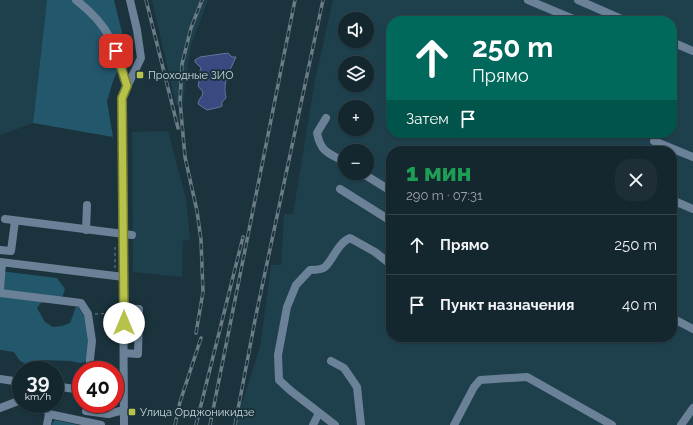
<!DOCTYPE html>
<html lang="ru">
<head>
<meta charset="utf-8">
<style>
	body { margin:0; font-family:Raleway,sans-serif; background:#1d2e36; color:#f1f3f6; height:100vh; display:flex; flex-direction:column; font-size:15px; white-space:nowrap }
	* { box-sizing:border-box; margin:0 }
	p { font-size:13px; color:#9da5aa }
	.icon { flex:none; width:22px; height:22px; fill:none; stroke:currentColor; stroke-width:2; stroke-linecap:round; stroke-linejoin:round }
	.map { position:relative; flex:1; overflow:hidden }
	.panel { position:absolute; left:386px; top:146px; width:291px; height:196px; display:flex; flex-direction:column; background:#14262e; border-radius:16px; box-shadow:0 1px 3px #0004,0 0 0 1px #33434a }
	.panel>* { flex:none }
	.guide { position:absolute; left:386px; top:16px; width:291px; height:122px; border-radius:16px; box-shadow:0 1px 3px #0004,0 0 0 1px #33434a; background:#00695c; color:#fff; overflow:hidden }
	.fabs { position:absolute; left:338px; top:12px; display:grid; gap:8px }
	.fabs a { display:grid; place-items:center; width:36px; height:36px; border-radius:50%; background:#14262e; box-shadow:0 1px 3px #0004,0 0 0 1px #33434a; font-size:20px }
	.speed { position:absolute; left:12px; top:361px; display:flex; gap:8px; font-size:20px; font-weight:700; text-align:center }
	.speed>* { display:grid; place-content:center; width:52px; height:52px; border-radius:50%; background:#14262e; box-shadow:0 1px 3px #0004,0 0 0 1px #33434a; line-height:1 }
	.speed small { font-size:10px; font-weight:400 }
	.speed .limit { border:6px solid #d22; background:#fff; color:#111 }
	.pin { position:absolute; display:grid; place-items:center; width:34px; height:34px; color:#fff; margin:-17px; border-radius:8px; box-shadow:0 2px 6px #0006 }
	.me { position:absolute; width:44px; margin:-22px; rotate:0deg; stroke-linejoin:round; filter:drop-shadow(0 0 3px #0008) }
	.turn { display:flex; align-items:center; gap:14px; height:84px; padding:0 20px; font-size:18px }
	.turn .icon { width:52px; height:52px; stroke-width:2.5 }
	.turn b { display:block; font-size:28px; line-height:34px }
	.then { display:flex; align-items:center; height:38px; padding:0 20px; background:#0003; gap:8px; font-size:15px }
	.round { display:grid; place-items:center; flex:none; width:42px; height:42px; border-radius:16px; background:#1d2e36 }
	.head { display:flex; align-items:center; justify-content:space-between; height:68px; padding:0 20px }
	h1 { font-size:24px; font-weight:800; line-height:30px; color:#1e9e55 }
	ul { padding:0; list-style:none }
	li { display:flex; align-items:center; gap:12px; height:60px; padding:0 20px; border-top:1px solid #33434a }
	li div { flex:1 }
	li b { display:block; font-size:15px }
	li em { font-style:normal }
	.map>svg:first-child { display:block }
	.built { fill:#1e3f4c; fill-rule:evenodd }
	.green { fill:#23576b }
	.water { fill:#3a4980; stroke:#65749c }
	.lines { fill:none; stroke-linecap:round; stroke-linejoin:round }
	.path { stroke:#71848c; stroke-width:1; stroke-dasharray:3 3; stroke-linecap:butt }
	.minor { stroke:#6b8197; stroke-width:8 }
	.rail-casing { stroke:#6a7d86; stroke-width:3.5 }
	.rail { stroke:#1b333d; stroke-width:2; stroke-dasharray:6; stroke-linecap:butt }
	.route-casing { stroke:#767e2f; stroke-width:10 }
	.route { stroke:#b6c249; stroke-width:7 }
	.poi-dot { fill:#b6c249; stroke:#1b333d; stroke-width:1.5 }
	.labels { text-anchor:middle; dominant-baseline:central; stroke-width:4; stroke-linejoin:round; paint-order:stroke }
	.poi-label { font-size:11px; fill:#cad8de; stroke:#1b333d; text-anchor:start }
</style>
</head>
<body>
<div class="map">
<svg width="693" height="425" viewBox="0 0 693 425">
	<rect width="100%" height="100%" fill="#1b333d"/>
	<g class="built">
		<path d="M0,0H47L33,123L1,135L0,138Z"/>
		<path d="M152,0H208L191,45L186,78L183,106L176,105Z"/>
		<path d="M333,0H693V425H237L241,407L260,347L271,265H281L284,214H293L315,80ZM345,19H367V41H345ZM391,21H672V133H391ZM345,63H367V85H345ZM345,107H367V129H345ZM345,151H367V173H345ZM391,151H672V337H391Z"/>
		<path d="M168,131L186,199L190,239L183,241L182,277L133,272L132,132Z"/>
	</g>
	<g class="green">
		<path d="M47,0H114L127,53L114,78L107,101L113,137L33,123Z"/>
		<path d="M0,271L57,278L65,289L62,298L41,303L37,308L45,322L53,327L62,326L70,323L76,307H78L87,321L89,345L87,359L85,362L80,363L71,361L40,360L33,367L20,361L14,352L0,350Z"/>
		<path d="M55,420L78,425H52L53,422Z"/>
	</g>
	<path class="water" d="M228,53L232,57H236C230,71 222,81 226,98L222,102V106L220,107L207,110L198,104C198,99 203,97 203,92L198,86L199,82L197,79L201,68L195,62V60L200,57Z"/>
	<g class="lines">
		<g class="path">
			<path d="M115,268V247"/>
			<path d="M95,314L115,313"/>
		</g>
		<g class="minor">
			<path d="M76,0C111,27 115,46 127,87"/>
			<path d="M528,0L578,21"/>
			<path d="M578,0L626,21"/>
			<path d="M672,42L693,51"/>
			<path d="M326,118L317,133C321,153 329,153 345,162"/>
			<path d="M654,141L693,157"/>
			<path d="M362,173L391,191"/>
			<path d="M340,189L391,221"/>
			<path d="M672,200L693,209"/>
			<path d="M5,219L132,235"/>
			<path d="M86,230L87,205"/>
			<path d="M0,250L11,251L15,221"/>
			<path d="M0,262L124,277"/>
			<path d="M0,289L2,263"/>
			<path d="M0,293L81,303L88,314L92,341L90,359V364L98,370L107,369L110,370"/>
			<path d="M124,308L139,309L138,354L124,353"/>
			<path d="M672,318L693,329"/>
			<path d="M331,361L344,368L357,387L361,425"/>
			<path d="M0,379L21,382"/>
			<path d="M55,386L81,390"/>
			<path d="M43,404L49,414L101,425"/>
			<path d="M87,404L86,411L108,414L124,410"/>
			<path d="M0,408L21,400"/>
			<path d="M108,414L109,404"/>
			<path d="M47,425L49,414"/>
			<path d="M124,425L122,97L141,58L137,30L130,0"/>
			<path d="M313,425L319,413"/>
			<path d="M335,425L291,391L279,380L278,355L287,307L296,285L310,270C315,270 321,270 325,267C334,258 338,243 350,238L375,252L389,263"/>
			<path d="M454,425L474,387L480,380L527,377L612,425"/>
			<path d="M681,425L693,408"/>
		</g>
		<g class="rail-casing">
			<g id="rail">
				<path d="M146,0L178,128"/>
				<path d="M196,333L203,292L201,240L197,211L185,157L180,101L182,64L191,28L202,0"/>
				<path d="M175,425L180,402L201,338"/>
				<path d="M196,425L243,237"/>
				<path d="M210,425L295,0"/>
				<path d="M235,425L256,315L323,0"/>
			</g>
		</g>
		<use href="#rail" class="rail"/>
	</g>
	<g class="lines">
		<g class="route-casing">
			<path id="route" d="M116,51L127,86L122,98L124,323"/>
		</g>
		<use href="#route" class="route"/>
	</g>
	<g class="poi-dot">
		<rect x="136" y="71" width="8" height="8" rx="2"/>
		<rect x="128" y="408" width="8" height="8" rx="2"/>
	</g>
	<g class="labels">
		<g class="poi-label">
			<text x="148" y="75">Проходные ЗИО</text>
			<text x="140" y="412">Улица Орджоникидзе</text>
		</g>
	</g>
</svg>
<div class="fabs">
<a><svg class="icon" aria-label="sound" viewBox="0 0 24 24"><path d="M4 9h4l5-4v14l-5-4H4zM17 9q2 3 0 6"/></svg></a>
<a><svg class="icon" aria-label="layers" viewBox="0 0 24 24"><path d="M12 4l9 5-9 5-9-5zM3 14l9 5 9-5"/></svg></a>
<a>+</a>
<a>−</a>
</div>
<div class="speed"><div>39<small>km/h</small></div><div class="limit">40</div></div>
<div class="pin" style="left:116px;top:51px;background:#d93025"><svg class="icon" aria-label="arrive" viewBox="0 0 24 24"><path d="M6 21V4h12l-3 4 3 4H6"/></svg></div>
<svg class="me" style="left:124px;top:323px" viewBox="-20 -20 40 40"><circle r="19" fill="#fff"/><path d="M0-13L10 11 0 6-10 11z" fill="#b6c249"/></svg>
<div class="guide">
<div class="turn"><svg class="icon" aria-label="ahead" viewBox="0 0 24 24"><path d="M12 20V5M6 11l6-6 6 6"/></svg><div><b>250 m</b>Прямо</div></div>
<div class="then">Затем<svg class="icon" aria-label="arrive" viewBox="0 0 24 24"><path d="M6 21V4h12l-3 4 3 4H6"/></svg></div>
</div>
<section class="panel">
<div class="head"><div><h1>1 мин</h1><p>290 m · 07:31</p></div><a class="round"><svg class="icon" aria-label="close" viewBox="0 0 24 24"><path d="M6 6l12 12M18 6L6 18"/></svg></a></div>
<ul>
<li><svg class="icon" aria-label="ahead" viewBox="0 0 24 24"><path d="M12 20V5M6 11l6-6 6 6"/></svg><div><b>Прямо</b></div><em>250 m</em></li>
<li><svg class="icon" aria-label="arrive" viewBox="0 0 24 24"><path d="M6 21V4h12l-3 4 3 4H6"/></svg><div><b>Пункт назначения</b></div><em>40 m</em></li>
</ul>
</section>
</div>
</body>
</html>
